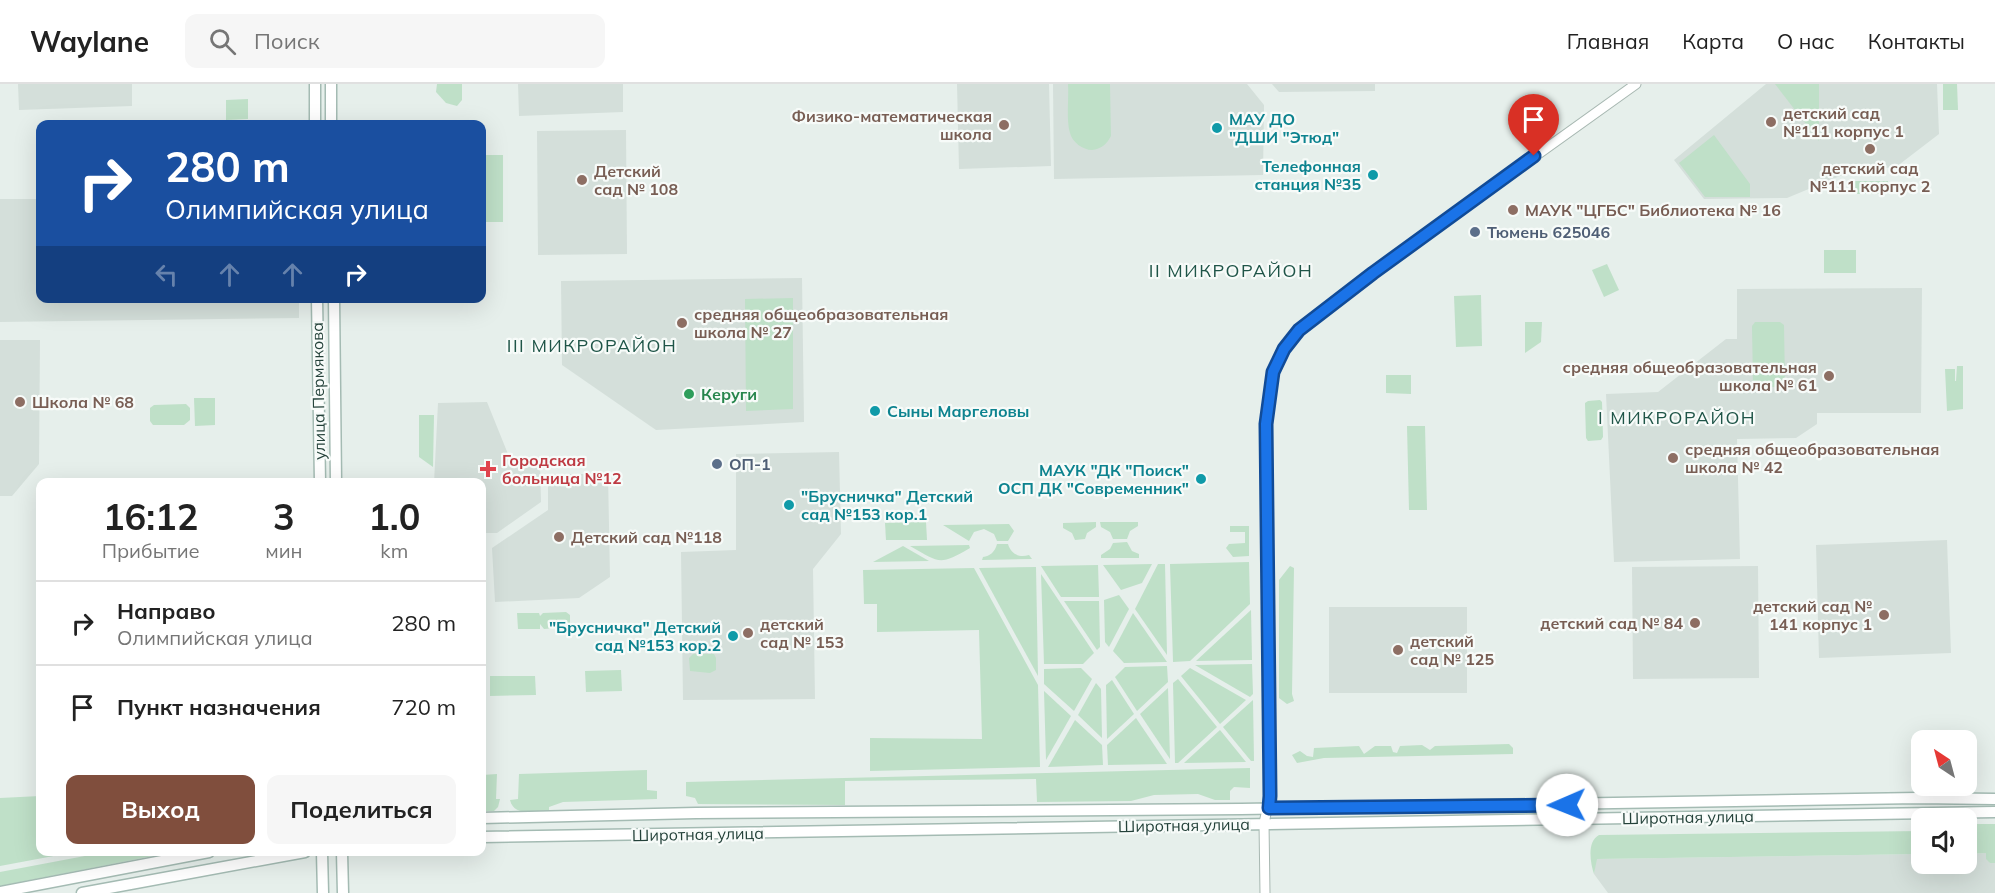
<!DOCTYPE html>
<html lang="ru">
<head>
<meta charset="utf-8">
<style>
	body { margin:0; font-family:Mulish,sans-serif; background:#f6f6f6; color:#222; height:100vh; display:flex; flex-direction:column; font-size:22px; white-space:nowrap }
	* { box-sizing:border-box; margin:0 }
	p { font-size:20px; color:#767676 }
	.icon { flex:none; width:33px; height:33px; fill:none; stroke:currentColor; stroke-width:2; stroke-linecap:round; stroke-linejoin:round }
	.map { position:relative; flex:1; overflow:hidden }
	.panel { position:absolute; left:36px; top:394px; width:450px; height:378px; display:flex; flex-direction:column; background:#fff; border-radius:12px; box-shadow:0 6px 24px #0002 }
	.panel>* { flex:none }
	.hud { position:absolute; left:36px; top:36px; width:450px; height:183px; border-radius:12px; box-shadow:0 6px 24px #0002; background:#1a4fa0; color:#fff; overflow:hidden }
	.needle { width:39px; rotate:324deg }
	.fabs { position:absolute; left:1911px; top:646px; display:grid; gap:12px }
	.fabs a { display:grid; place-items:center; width:66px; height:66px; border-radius:12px; background:#fff; box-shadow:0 6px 24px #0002; font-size:30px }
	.pin { position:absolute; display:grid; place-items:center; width:51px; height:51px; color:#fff; margin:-62px -26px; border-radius:50% 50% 50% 0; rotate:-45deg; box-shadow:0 0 6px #0007 }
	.pin .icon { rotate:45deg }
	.me { position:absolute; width:66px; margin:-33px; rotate:269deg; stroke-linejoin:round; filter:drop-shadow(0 0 4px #0008) }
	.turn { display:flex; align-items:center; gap:21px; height:126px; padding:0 30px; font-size:27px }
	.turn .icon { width:78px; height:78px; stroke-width:2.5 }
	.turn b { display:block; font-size:42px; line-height:51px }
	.lanes { display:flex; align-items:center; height:57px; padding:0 30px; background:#0003; justify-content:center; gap:30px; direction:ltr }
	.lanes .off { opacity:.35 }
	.eta { display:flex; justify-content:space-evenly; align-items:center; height:102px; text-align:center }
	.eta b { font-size:36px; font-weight:700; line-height:42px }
	.action { display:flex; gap:12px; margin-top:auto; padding:12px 30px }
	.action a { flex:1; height:69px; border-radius:12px; background:#804e3d; color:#fff; font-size:24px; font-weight:700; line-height:69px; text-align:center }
	.action a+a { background:#f6f6f6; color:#222 }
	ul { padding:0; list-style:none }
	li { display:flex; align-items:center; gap:18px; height:84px; padding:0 30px; border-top:2px solid #e0e0e0 }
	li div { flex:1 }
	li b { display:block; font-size:22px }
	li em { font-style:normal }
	header { display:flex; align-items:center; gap:36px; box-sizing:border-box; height:84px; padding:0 30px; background:#fff; border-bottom:2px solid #e0e0e0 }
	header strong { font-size:28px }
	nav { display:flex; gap:33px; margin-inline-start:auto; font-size:21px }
	.search { width:420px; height:54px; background:#f6f6f6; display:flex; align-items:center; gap:15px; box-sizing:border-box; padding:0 21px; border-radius:12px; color:#767676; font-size:22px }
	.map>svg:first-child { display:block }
	.built { fill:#d4dfda }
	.green { fill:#bfe0c8 }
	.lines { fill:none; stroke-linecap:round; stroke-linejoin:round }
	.tertiary-casing { stroke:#a8b8b2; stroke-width:11 }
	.secondary-casing { stroke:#a4bbb3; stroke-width:13 }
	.tertiary { stroke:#fff; stroke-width:9 }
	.secondary { stroke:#fff; stroke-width:10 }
	.route-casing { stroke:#114b97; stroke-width:15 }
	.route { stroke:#1a73e8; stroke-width:10 }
	.education-dot { fill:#8d6e63; stroke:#f7fbf9; stroke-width:2 }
	.culture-dot { fill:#0f9aa8; stroke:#f7fbf9; stroke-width:2 }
	.service-dot { fill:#5c6f8a; stroke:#f7fbf9; stroke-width:2 }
	.leisure-dot { fill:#2e9e5b; stroke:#f7fbf9; stroke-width:2 }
	.health-dot { fill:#e0444e; stroke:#f7fbf9; stroke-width:2 }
	.labels { text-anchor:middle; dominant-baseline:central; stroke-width:4.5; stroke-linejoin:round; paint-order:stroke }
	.education-label { font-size:16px; font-weight:bold; fill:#785e54; stroke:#f7fbf9; text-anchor:start }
	.culture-label { font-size:16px; font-weight:bold; fill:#0d838f; stroke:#f7fbf9; text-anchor:start }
	.service-label { font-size:16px; font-weight:bold; fill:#4e5e75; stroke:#f7fbf9; text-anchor:start }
	.street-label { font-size:16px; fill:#24423a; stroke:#f7fbf9 }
	.leisure-label { font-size:16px; font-weight:bold; fill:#27864d; stroke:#f7fbf9; text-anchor:start }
	.health-label { font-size:16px; font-weight:bold; fill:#be3a42; stroke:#f7fbf9; text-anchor:start }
	.neighbourhood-label { font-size:18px; letter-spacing:1.5px; fill:#1f5548; stroke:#f7fbf9 }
</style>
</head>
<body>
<header>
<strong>Waylane</strong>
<div class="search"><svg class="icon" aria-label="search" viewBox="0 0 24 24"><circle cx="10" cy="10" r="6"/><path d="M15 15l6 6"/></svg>Поиск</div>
<nav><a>Главная</a><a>Карта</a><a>О нас</a><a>Контакты</a></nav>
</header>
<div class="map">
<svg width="1995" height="809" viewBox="0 0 1995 809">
	<rect width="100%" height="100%" fill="#e6efeb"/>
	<g class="built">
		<path d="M18,0H132V22L19,26Z"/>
		<path d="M518,0H623V28L519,32Z"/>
		<path d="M957,0H1049L1051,82L959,85Z"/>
		<path d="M1053,0H1247L1264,21L1263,91L1054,95Z"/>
		<path d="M1272,0H1375V7L1279,8Z"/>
		<path d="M1766,0H1937L1939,50L1896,83L1852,87L1787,114L1704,115L1674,76Z"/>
		<path d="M626,46L627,170L538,171L537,47Z"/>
		<path d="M0,115H40V214L299,215V234L0,238Z"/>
		<path d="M802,194L804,338L656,346L562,281L561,197Z"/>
		<path d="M1922,204L1921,329H1817V340L1796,354L1737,355L1740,475L1614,478L1606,310L1658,308L1726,255H1737V205Z"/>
		<path d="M0,256H40L39,380L12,412H0Z"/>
		<path d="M487,318L512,380H540L541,418L497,449H482V399H434L438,319Z"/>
		<path d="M839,368L841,450L813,485L815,615L683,616L681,468L736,466V370Z"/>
		<path d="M548,390H608L610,493L579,514L495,518L492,464L548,426Z"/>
		<path d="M1947,456L1951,569L1819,574L1816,461Z"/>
		<path d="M1758,482L1759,594L1633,595L1632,483Z"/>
		<rect x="1329" y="523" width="138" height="86"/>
		<path d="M1986,769L1990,779H1995V809H1608L1594,790L1596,775L1921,770L1922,780H1966L1967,770Z"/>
	</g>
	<g class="green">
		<path d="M437,0H462V16L457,22L446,19L436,8Z"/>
		<path d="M1068,0H1110L1111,52C1107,60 1101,65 1092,66C1083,66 1072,58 1070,49C1066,36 1069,14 1068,0Z"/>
		<path d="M1775,0H1819V57Z"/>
		<path d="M1943,0H1957L1958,26H1943Z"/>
		<path d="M248,15V35L226,36V16Z"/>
		<path d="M1714,51L1750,100V113H1705L1679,79Z"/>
		<path d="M482,71H503V138H486V149H482Z"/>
		<rect x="1853" y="97" width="35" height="13"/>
		<rect x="1824" y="166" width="32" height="23"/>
		<path d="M1607,180L1619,206L1604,213L1592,186Z"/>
		<path d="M1481,211L1482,262L1456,263L1454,212Z"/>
		<path d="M793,214V325L746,327L745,215Z"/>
		<path d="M1525,238H1542L1541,258L1525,269Z"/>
		<path d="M1755,238H1780L1784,241L1785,299L1782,303H1756L1753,301L1752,242Z"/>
		<path d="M1957,282H1963V325L1947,327L1945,285H1955V297H1956Z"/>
		<path d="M1386,291H1411V310L1386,309Z"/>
		<path d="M194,314H215V341L195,342Z"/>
		<path d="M1600,316L1602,318L1603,353L1601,356L1588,357L1586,354L1585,319L1588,317Z"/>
		<path d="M186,320L190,324V336L184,341H153L150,337V324L154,321Z"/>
		<path d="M419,331H434L433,383L419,373Z"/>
		<path d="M1407,342H1425L1427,426H1409Z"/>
		<path d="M926,438L927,456H886L885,439Z"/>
		<path d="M1096,438V443L1087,449L1085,455L1075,456L1072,449L1063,444V439Z"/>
		<path d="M1100,438H1138V442L1130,447L1127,455H1113L1110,448L1101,443Z"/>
		<path d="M1009,440L1014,447L1008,457H997L994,450L984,445L974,448L969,457L943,441Z"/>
		<path d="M1230,442H1249V472L1233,473L1226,464L1229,460L1245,459V448H1230Z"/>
		<path d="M1127,458L1132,467L1139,470V474H1101V471L1110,465L1113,459Z"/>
		<path d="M997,460H1008C1011,470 1019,474 1029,471L1032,475L982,476L983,473C990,472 995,468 997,460Z"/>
		<path d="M969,461L970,464C939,482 940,479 910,462Z"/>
		<path d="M903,462L929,477L873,478Z"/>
		<path d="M1249,478L1250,520L1190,577L1173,578L1170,480Z"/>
		<path d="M1152,480L1142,499L1121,506L1103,481Z"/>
		<path d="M1158,480H1165L1167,571L1135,525Z"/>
		<path d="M1098,481L1099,513H1061L1041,482Z"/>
		<path d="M1290,482L1294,484L1292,610L1294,617L1287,620L1279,614V496Z"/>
		<path d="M1036,483L1038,592L979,484Z"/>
		<path d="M974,484L1038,601L1040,683L870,687V654L982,655L979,546L877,548V520H864L863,486Z"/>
		<path d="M1041,490L1094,569L1083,580H1044Z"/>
		<path d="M1119,511L1129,525L1109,563L1105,558L1104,516Z"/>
		<path d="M1064,517H1099L1100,563L1097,566Z"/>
		<path d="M1251,526L1252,576L1196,577Z"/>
		<path d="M566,528L570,531V540L567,543L544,545L540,540V545H518L517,529H539L540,532L543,529Z"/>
		<path d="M1133,529L1167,578L1124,579L1113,567Z"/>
		<path d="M693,570H714L716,574V586L710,589L690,587L689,574Z"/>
		<path d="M1252,580L1253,610L1250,613L1195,581Z"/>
		<path d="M1167,582L1168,598L1137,627L1115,593L1125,583Z"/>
		<path d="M1081,584L1092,595L1074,627L1044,600V585Z"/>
		<path d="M1190,584L1246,616L1220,640L1181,592Z"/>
		<path d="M621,586L622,607L586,608L585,587Z"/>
		<path d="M490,592H535L536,611L490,612Z"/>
		<path d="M1178,595L1217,643L1178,679H1175L1173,599Z"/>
		<path d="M1112,596L1134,630L1107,655L1106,601Z"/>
		<path d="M1096,599L1101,605L1102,654L1078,631Z"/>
		<path d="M1168,604L1170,675L1140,630Z"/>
		<path d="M1044,607L1071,632L1046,676Z"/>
		<path d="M1253,616L1254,677H1251L1223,643Z"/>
		<path d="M1136,634L1167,680L1108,681L1107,661Z"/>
		<path d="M1075,636L1102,661L1103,681L1048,683Z"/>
		<path d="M1220,646L1246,678L1184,679Z"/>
		<path d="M1509,660L1513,664V670L1324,674L1297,679L1292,671L1300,667L1307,672L1313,673L1314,664L1359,662L1364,670L1375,662H1391L1393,668L1397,669L1400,662L1422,661L1430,666L1435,662Z"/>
		<path d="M1250,684V704L1234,703L1230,707V716H1215L1198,710L1154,711L1131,717L1037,718L1036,695L845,697V721L698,720L695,714L686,712V698Z"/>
		<path d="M647,686V706L657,707V715L563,718L549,723V727C534,727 514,733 510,716L518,715L519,690Z"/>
		<path d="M497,690L496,715H500L498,723L494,727H482V691Z"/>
		<path d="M40,712V768H75L0,782V714Z"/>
		<path d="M1966,740H1995V779H1990L1986,775V769L1967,770Z"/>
		<path d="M1921,747V770L1597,775L1594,790C1590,778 1587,757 1599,751Z"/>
		<path d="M106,768H173L0,802V788Z"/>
	</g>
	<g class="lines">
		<g class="tertiary-casing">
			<path id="tertiary" d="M1265,809L1264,739L1270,712L1266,340L1273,288L1284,265L1299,246L1393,174L1636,0"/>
		</g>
		<g class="secondary-casing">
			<g id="secondary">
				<path d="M315,0V40"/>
				<path d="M331,0V40"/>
				<path d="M317,214L320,399"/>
				<path d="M334,214L336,399"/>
				<path d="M482,734L696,729L1241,725L1918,714L1995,715"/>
				<path d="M482,753L1995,728"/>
				<path d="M322,768L323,809"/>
				<path d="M342,768L343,809"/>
				<path d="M0,808L209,768"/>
				<path d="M82,809L305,768"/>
			</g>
		</g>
		<use href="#tertiary" class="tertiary"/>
		<use href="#secondary" class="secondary"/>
	</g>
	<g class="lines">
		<g class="route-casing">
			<path id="route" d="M1534,72L1373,189L1299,246L1284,265L1273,288L1266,340L1270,712L1269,724L1567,721"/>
		</g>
		<use href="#route" class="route"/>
	</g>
	<g class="education-dot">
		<circle cx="1771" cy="38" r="6"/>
		<circle cx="1004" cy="41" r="6"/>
		<circle cx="1870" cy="65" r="6"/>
		<circle cx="582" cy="96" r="6"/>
		<circle cx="1513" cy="126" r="6"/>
		<circle cx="682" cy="239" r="6"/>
		<circle cx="1829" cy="292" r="6"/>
		<circle cx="20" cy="318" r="6"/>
		<circle cx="1673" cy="374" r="6"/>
		<circle cx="559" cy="453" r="6"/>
		<circle cx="1884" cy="531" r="6"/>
		<circle cx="1695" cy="539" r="6"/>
		<circle cx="748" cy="549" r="6"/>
		<circle cx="1398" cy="566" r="6"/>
	</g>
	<g class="culture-dot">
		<circle cx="1217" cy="44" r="6"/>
		<circle cx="1373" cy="91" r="6"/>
		<circle cx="875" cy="327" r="6"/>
		<circle cx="1201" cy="395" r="6"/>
		<circle cx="789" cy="421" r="6"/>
		<circle cx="733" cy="552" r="6"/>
	</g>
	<g class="service-dot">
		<circle cx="1475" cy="148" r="6"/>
		<circle cx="717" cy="380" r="6"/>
	</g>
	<circle class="leisure-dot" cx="689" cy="310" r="6"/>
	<path class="health-dot" d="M485 376h6v6h6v6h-6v6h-6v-6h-6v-6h6z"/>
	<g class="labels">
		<g class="education-label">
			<text x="1783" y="29">детский сад<tspan x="1783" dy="18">№111 корпус 1</tspan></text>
			<text x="992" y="32" text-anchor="end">Физико-математическая<tspan x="992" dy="18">школа</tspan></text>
			<text x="1870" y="84" text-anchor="middle">детский сад<tspan x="1870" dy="18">№111 корпус 2</tspan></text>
			<text x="594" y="87">Детский<tspan x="594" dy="18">сад № 108</tspan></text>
			<text x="1525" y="126">МАУК "ЦГБС" Библиотека № 16</text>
			<text x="694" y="230">средняя общеобразовательная<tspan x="694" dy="18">школа № 27</tspan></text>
			<text x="1817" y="283" text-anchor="end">средняя общеобразовательная<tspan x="1817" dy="18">школа № 61</tspan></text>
			<text x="32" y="318">Школа № 68</text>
			<text x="1685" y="365">средняя общеобразовательная<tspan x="1685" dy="18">школа № 42</tspan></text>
			<text x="571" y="453">Детский сад №118</text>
			<text x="1872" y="522" text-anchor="end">детский сад №<tspan x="1872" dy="18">141 корпус 1</tspan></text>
			<text x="1683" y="539" text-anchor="end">детский сад № 84</text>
			<text x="760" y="540">детский<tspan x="760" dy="18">сад № 153</tspan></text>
			<text x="1410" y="557">детский<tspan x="1410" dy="18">сад № 125</tspan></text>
		</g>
		<g class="culture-label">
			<text x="1229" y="35">МАУ ДО<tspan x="1229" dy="18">"ДШИ "Этюд"</tspan></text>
			<text x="1361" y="82" text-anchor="end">Телефонная<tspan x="1361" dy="18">станция №35</tspan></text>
			<text x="887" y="327">Сыны Маргеловы</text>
			<text x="1189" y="386" text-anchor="end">МАУК "ДК "Поиск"<tspan x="1189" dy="18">ОСП ДК "Современник"</tspan></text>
			<text x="801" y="412">"Брусничка" Детский<tspan x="801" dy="18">сад №153 кор.1</tspan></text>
			<text x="721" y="543" text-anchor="end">"Брусничка" Детский<tspan x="721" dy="18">сад №153 кор.2</tspan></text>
		</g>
		<g class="service-label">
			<text x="1487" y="148">Тюмень 625046</text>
			<text x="729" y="380">ОП-1</text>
		</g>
		<g class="street-label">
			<text transform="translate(318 307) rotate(-91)">улица Пермякова</text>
			<text transform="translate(1688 733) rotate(-1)">Широтная улица</text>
			<text transform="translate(1184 741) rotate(-1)">Широтная улица</text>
			<text transform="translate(698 750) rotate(-1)">Широтная улица</text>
		</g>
		<g class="leisure-label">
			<text x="701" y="310">Керуги</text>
		</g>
		<g class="health-label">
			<text x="502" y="376">Городская<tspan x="502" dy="18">больница №12</tspan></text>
		</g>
		<g class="neighbourhood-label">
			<text x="1231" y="186">II МИКРОРАЙОН</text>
			<text x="592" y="261">III МИКРОРАЙОН</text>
			<text x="1677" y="333">I МИКРОРАЙОН</text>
		</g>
	</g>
</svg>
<div class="fabs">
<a><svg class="needle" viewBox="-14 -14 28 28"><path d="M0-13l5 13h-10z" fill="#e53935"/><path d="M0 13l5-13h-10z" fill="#767676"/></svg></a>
<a><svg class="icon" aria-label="sound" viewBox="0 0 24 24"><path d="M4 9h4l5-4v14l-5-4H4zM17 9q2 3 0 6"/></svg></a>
</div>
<div class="pin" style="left:1534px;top:72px;background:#d93025"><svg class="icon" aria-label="arrive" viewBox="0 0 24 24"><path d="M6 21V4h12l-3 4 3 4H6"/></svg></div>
<svg class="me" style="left:1567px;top:721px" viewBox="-20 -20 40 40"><circle r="19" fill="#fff"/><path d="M0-13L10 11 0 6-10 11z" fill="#1a73e8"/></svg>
<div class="hud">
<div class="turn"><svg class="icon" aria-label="right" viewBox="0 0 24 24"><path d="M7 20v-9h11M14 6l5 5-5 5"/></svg><div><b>280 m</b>Олимпийская улица</div></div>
<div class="lanes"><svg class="icon off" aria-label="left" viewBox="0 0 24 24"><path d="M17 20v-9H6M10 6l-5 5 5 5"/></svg><svg class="icon off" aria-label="ahead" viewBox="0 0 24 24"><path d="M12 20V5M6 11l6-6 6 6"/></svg><svg class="icon off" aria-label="ahead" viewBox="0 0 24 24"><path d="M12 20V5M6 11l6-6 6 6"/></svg><svg class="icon" aria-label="right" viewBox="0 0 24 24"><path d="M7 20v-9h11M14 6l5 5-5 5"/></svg></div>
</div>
<section class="panel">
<div class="eta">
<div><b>16:12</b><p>Прибытие</p></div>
<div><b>3</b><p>мин</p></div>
<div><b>1.0</b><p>km</p></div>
</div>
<ul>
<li><svg class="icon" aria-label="right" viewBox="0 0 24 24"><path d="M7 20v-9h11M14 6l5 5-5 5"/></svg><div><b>Направо</b><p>Олимпийская улица</p></div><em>280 m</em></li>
<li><svg class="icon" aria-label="arrive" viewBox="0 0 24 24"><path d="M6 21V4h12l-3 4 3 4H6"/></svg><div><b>Пункт назначения</b></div><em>720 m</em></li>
</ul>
<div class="action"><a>Выход</a><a>Поделиться</a></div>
</section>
</div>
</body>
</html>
